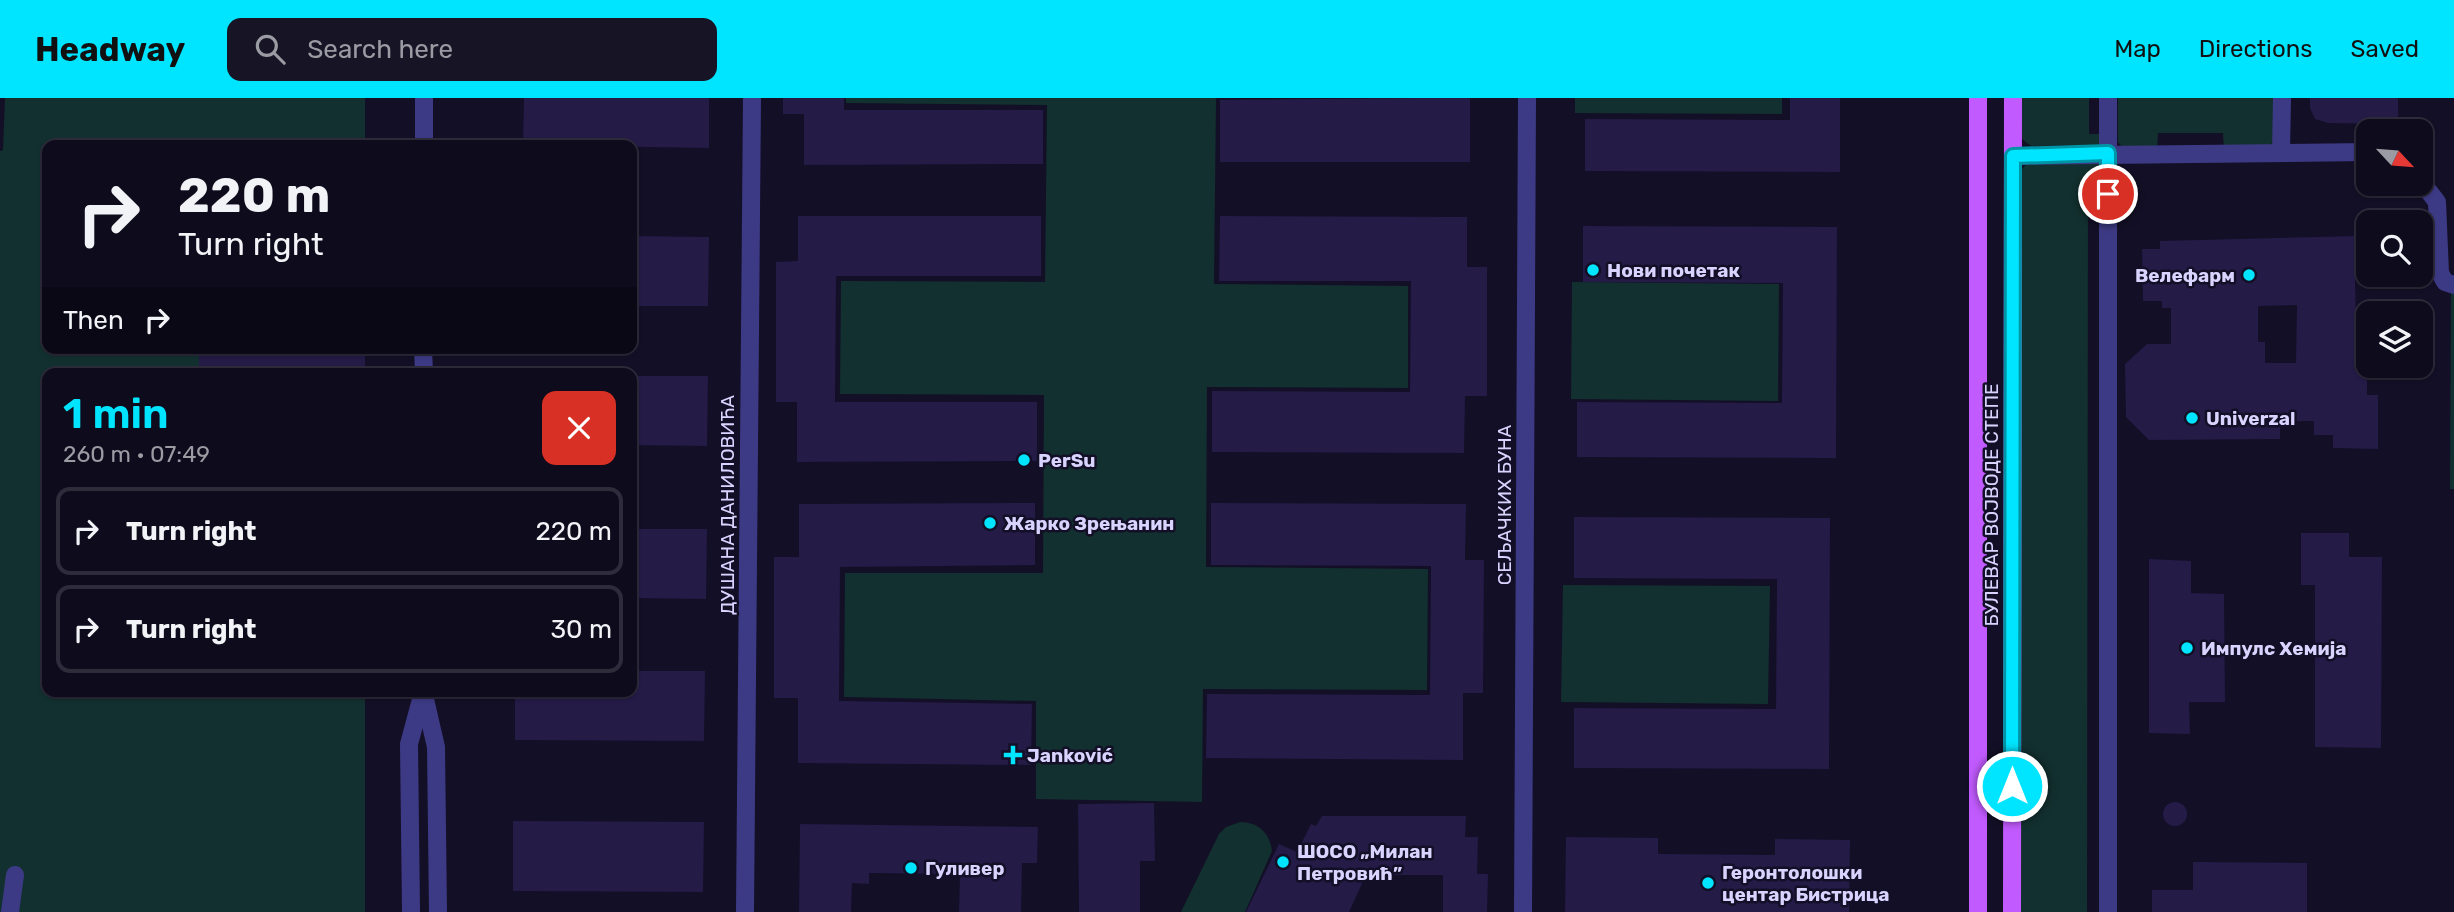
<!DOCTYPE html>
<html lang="en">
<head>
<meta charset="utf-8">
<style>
	body { margin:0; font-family:Rubik,sans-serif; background:#171425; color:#f1f3f6; height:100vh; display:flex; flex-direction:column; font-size:26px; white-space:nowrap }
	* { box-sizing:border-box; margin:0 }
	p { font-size:23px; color:#9b9ba3 }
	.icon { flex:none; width:38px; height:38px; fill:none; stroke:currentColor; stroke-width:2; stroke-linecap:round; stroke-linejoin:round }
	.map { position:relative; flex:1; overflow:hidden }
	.sheet { position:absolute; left:42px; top:270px; width:595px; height:329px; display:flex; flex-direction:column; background:#0e0b1c; border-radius:14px; box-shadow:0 2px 5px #0004,0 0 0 2px #2e2b3b }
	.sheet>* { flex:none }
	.hud { position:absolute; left:42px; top:42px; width:595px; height:214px; border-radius:14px; box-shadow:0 2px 5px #0004,0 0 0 2px #2e2b3b; background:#0e0b1c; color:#f1f3f6; overflow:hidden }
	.needle { width:46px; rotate:116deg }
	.tools { position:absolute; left:2356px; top:21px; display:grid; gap:14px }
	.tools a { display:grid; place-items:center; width:77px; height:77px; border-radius:14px; background:#0e0b1c; box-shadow:0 2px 5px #0004,0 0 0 2px #2e2b3b; font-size:35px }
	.pin { position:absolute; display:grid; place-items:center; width:60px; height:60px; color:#fff; margin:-30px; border:4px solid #fff; border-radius:50%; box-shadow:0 2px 7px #0007 }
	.me { position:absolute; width:77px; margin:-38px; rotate:0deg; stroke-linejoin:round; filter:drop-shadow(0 0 5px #0008) }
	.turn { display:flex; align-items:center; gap:24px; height:147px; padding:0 21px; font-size:32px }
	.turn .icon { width:91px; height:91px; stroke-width:2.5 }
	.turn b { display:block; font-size:49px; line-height:60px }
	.then { display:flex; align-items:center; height:66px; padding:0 21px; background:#0003; gap:14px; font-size:26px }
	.round { display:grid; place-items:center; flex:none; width:74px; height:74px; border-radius:14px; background:#171425 }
	.head { display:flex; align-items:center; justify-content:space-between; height:119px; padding:0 21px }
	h1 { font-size:42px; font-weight:600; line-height:52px; color:#00e5ff }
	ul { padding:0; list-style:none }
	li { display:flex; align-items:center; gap:21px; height:88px; margin:0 14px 10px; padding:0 7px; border:4px solid #2e2b3b; border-radius:14px }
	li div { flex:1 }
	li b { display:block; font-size:26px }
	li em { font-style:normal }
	header { display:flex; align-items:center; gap:42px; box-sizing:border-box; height:98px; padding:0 35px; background:#00e5ff; color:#111 }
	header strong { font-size:33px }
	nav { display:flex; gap:38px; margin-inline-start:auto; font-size:24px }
	.search { width:490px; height:63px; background:#171425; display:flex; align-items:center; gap:18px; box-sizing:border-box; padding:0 24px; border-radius:14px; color:#9b9ba3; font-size:26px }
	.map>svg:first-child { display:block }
	.green { fill:#12302f }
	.building { fill:#241b47; fill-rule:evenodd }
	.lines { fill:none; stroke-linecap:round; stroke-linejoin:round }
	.minor { stroke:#3d3a85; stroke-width:18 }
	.major { stroke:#c25bff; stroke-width:18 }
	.route-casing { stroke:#0095a6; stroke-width:18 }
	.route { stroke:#00e5ff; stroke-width:12 }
	.poi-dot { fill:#00e5ff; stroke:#130f26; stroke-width:2.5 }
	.labels { text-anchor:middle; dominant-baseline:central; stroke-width:5; stroke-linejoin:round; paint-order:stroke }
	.poi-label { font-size:19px; font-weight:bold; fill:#d9d4ff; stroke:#130f26; text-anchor:start }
	.street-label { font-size:19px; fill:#d9d4ff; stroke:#130f26 }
</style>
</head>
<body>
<header>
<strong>Headway</strong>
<div class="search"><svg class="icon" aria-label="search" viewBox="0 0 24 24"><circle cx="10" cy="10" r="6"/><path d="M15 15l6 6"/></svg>Search here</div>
<nav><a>Map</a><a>Directions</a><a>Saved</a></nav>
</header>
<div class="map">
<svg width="2454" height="814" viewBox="0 0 2454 814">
	<rect width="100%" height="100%" fill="#130f26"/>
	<g class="green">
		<path d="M5,0H365V47H47V250H365V275H47V593H365V814H0V53L3,52Z"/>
		<path d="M846,0H1216L1214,186L1408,188V290L1207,289L1206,469L1428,471L1427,592L1203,591L1202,704L1036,701V603L844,599L845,475H1043L1044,297L840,296L841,183L1045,184L1047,7L846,5Z"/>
		<path d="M1575,0H1782V16L1575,15Z"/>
		<path d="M2018,0H2089V36H2104L2103,47L2032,48C2012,39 2018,18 2018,0Z"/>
		<path d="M2118,0H2275L2273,44L2270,47L2224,52L2223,35H2158L2157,53L2122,49L2118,44Z"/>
		<path d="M2102,61V92L2088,94L2087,814H2018L2017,77L2029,63Z"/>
		<path d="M1572,184L1779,186L1778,303L1571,301Z"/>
		<path d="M2451,194H2454V391H2450Z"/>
		<path d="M1563,487L1770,488L1768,606L1561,604Z"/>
		<path d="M1240,724C1258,724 1270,735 1272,753L1245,814H1181L1219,736L1226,729Z"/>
	</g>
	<g class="building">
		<path d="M524,0H709V50L523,47Z"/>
		<path d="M783,0H844V12H1043V66L804,67V16H783Z"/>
		<path d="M1420,0H1470V64H1220V2Z"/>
		<path d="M1790,0H1840V74L1585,73V21L1790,22Z"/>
		<path d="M2310,0H2398V26L2328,25L2315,21L2310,10Z"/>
		<path d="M798,118H1041V178H836L835,304H1037V363L797,364V304H776V164L798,163Z"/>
		<path d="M1220,118L1467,119V169H1487V298H1465L1464,355L1212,354V293L1410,294L1411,183H1219Z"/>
		<path d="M1583,128L1837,129L1836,360L1577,359V304L1782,305L1783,185L1583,184Z"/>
		<path d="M632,138L709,139L708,208H632Z"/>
		<path d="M2354,138L2356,226H2367V297H2378V351L2333,350V337H2314V323H2280V341L2149,342L2126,319L2125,266L2147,246H2171V210H2162V203H2143L2142,151H2160V143ZM2297,207L2296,265H2265V244H2258V208Z"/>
		<path d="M365,253V275H199V256Z"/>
		<path d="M632,278H708L707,348L632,347Z"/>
		<path d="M1035,405V467L840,469L839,603L1032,606L1031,667L798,665V600H774V459H799V406Z"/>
		<path d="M1211,405L1466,406L1465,462H1484L1483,595H1463V662L1206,660L1207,596L1430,597L1431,468L1211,467Z"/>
		<path d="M1574,419L1830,420L1829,671L1574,670V610L1776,611L1777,481L1574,480Z"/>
		<path d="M632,431H707L706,501L632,500Z"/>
		<path d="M2301,435H2349V459H2382L2381,650L2315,649V487H2301Z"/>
		<path d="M2149,461L2191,463V495L2224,496L2225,604H2189L2190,636L2149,635Z"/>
		<path d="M632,573H705L704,643L515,642V593H632Z"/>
		<circle cx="2175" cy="716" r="12"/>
		<path d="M1154,705L1155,763H1140V814H1079L1078,706Z"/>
		<path d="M1322,718H1466L1465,739H1478L1477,776H1488L1487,814H1443V777H1366L1349,814H1246L1279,746L1297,754L1311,726L1316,728Z"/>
		<path d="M513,723L704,724L703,794L513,793Z"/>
		<path d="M800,726L1038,729L1037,765H1022L1021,814H959L960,776L869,775V786L852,785L851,814H799Z"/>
		<path d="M1566,739L1658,740V756L1775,757V741L1850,742L1849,814H1565Z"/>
		<path d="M2193,764L2307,765V814H2152V792H2193Z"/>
	</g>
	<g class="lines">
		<g class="minor">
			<path d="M424,47V0"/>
			<path d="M2281,55L2282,0"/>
			<path d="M2013,58L2368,54"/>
			<path d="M2420,82L2437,104L2440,175L2445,184L2454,187"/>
			<path d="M423,250L424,275"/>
			<path d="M424,597L436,649L438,814"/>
			<path d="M10,814L15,777"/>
			<path d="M411,814L409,646L423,594"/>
			<path d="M745,814L752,0"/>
			<path d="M1523,814L1527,0"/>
			<path d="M2108,814V0"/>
		</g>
		<g class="major">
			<path d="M1978,0V814"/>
			<path d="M2012,814L2013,0"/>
		</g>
	</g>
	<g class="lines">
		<g class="route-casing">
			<path id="route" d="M2012,688L2013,58L2108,55V96"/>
		</g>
		<use href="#route" class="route"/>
	</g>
	<g class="poi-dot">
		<circle cx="1593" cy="172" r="7"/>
		<circle cx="2249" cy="177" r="7"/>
		<circle cx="2192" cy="320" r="7"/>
		<circle cx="1024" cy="362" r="7"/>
		<circle cx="990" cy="425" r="7"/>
		<circle cx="2187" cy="550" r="7"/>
		<path d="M1009.5 646.5h7v7h7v7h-7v7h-7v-7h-7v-7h7z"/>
		<circle cx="1283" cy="764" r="7"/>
		<circle cx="911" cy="770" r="7"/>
		<circle cx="1708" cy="785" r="7"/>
	</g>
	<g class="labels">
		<g class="poi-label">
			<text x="1607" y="172">Нови почетак</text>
			<text x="2235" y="177" text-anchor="end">Велефарм</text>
			<text x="2206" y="320">Univerzal</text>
			<text x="1038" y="362">PerSu</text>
			<text x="1004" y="425">Жарко Зрењанин</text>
			<text x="2201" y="550">Импулс Хемија</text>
			<text x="1027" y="657">Janković</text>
			<text x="1297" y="753">ШОСО „Милан<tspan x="1297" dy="22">Петровић”</tspan></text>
			<text x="925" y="770">Гуливер</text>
			<text x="1722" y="774">Геронтолошки<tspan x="1722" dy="22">центар Бистрица</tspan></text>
		</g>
		<g class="street-label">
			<text transform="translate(727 407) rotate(-90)">ДУШАНА ДАНИЛОВИЋА</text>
			<text transform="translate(1504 407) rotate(-90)">СЕЉАЧКИХ БУНА</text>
			<text transform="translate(1991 407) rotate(-90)">БУЛЕВАР ВОЈВОДЕ СТЕПЕ</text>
		</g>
	</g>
</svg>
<div class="tools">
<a><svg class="needle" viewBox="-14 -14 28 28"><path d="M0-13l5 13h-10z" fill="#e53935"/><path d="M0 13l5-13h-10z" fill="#9b9ba3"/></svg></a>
<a><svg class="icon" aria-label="search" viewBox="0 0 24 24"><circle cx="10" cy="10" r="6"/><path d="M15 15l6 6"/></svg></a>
<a><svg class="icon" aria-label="layers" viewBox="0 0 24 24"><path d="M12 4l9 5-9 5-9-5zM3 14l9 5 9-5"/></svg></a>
</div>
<div class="pin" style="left:2108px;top:96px;background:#d93025"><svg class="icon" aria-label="arrive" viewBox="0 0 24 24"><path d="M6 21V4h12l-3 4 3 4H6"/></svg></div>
<svg class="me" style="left:2012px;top:688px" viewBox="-20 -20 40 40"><circle r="17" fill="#00e5ff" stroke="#fff" stroke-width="3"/><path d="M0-11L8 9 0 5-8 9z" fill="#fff"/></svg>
<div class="hud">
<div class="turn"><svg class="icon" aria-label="right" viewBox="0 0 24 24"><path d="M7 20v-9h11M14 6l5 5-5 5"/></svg><div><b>220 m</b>Turn right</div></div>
<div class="then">Then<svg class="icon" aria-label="right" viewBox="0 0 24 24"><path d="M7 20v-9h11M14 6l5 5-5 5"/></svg></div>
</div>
<section class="sheet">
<div class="head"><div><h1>1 min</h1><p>260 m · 07:49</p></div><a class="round" style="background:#d93025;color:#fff"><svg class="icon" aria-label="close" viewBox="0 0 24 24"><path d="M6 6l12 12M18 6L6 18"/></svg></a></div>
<ul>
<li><svg class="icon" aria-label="right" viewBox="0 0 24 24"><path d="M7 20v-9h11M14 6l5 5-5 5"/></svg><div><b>Turn right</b></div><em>220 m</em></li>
<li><svg class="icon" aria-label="right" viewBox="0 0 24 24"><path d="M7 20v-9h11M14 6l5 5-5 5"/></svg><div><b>Turn right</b></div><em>30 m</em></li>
</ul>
</section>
</div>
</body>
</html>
